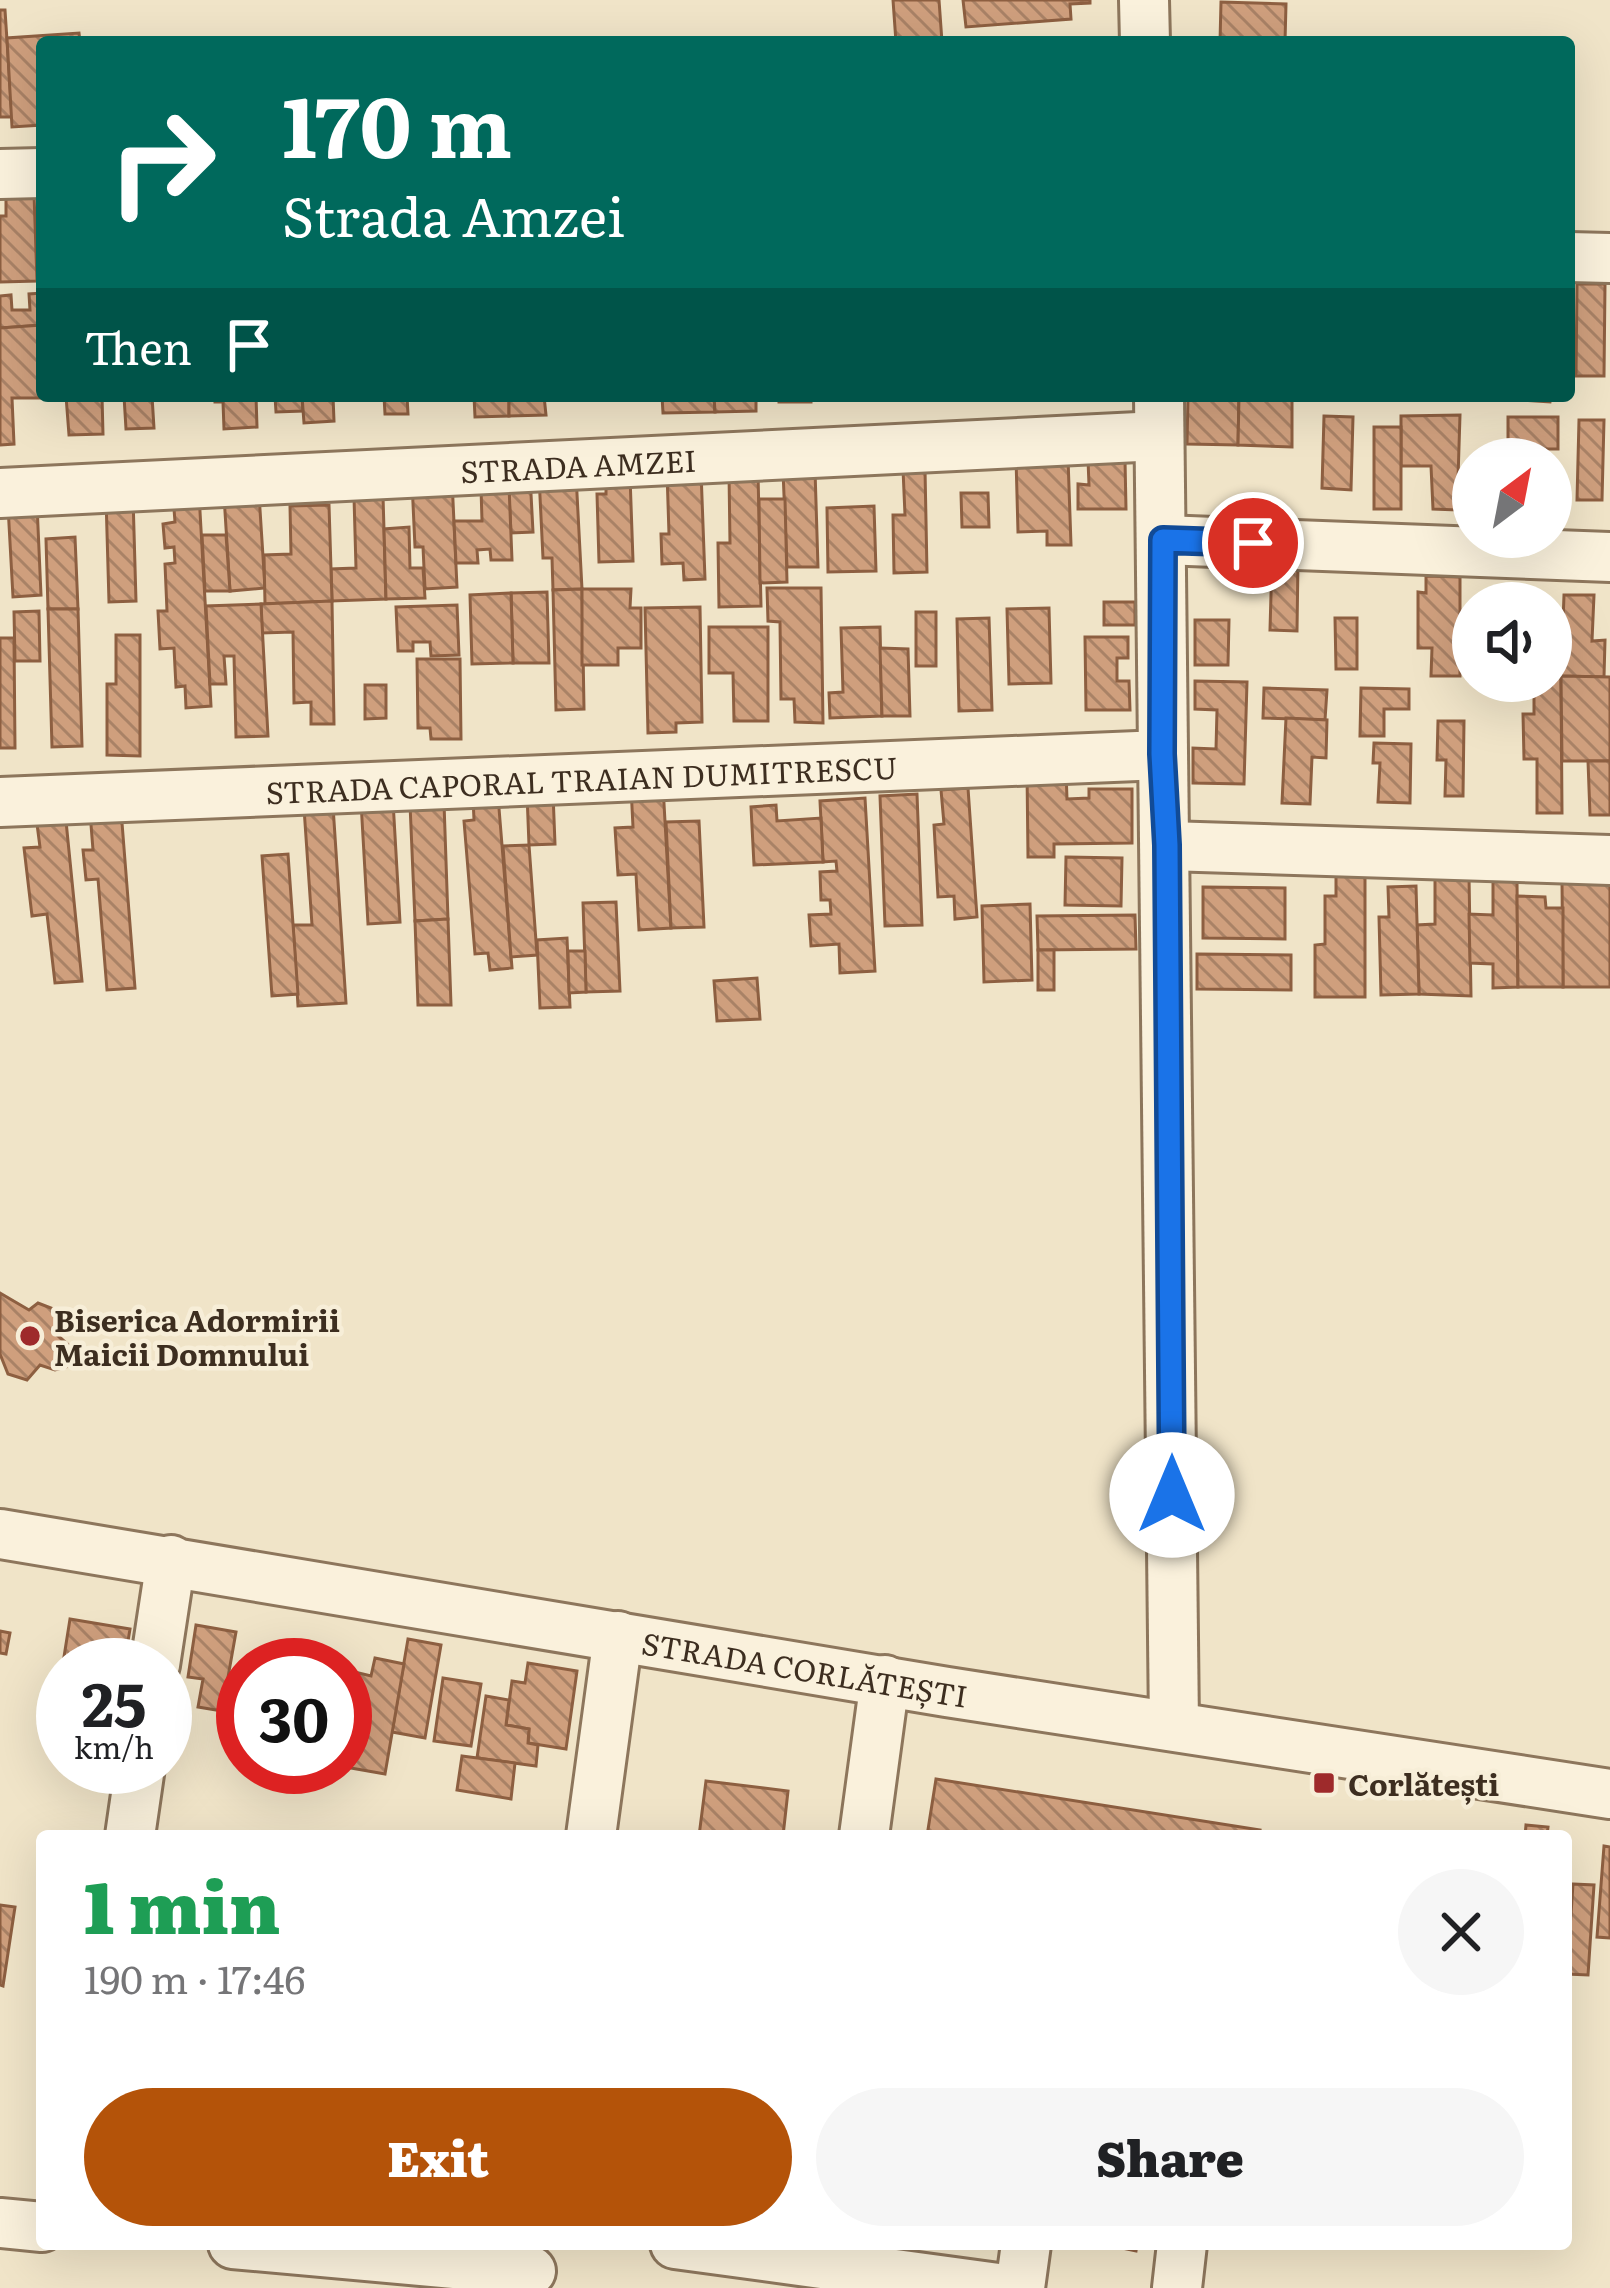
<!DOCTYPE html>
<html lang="en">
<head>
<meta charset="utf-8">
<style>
	body { margin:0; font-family:Literata,serif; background:#f6f6f6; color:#202124; height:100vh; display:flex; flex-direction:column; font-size:45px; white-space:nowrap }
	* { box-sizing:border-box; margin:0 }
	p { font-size:39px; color:#757577 }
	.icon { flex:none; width:66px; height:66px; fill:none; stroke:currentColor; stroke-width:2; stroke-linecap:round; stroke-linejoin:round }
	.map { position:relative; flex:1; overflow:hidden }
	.side { position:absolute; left:36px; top:1830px; width:1536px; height:420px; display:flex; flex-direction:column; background:#fff; border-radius:12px; box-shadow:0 12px 48px #0002 }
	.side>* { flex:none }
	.hud { position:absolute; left:36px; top:36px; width:1539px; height:366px; border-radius:12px; box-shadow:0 12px 48px #0002; background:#00695c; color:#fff; overflow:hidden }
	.needle { width:78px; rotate:32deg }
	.fabs { position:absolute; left:1452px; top:438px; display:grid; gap:24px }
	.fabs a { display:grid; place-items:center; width:120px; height:120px; border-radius:50%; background:#fff; box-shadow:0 12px 48px #0002; font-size:60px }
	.speed { position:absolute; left:36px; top:1638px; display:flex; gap:24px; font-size:60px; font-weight:700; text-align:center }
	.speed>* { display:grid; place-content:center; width:156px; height:156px; border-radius:50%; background:#fff; box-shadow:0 12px 48px #0002; line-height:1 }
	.speed small { font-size:30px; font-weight:400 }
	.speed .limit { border:18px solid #d22; background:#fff; color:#111 }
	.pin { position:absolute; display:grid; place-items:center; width:102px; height:102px; color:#fff; margin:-51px; border:6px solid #fff; border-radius:50%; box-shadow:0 3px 12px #0007 }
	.me { position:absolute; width:132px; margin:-66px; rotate:0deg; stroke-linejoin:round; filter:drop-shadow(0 0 9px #0008) }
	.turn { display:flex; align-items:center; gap:42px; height:252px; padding:0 48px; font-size:54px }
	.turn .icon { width:156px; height:156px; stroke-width:2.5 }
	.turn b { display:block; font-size:84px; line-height:102px }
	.then { display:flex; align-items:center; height:114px; padding:0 48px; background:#0003; gap:24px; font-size:45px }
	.round { display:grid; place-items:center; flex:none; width:126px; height:126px; border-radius:63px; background:#f6f6f6 }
	.summary { display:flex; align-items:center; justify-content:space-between; height:204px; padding:0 48px }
	h1 { font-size:72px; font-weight:800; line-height:90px; color:#1e9e55 }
	.action { display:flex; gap:24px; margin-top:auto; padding:24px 48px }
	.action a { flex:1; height:138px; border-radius:72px; background:#b45309; color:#fff; font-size:48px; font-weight:800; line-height:138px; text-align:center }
	.action a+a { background:#f6f6f6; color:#202124 }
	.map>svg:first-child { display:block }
	.building { fill:url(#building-back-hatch); stroke:#8d5f41; stroke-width:3 }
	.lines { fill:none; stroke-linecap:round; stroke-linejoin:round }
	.minor-casing { stroke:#8d765c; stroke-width:54 }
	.minor { stroke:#faf1dc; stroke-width:48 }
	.route-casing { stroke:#114b97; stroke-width:30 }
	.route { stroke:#1a73e8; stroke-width:21 }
	.poi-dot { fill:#9e2a2b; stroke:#f7eed8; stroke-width:4.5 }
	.labels { text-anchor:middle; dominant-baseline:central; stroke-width:9; stroke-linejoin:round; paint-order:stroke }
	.street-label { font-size:30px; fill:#3d2e20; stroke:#f7eed8 }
	.poi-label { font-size:30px; font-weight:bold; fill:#3d2e20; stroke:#f7eed8; text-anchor:start }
</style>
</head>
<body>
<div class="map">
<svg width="1610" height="2288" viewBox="0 0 1610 2288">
	<defs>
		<pattern id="building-back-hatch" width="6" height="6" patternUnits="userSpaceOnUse" patternTransform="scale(3)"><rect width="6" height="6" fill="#cf9f7d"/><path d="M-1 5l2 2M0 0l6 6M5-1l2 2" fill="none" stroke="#a98266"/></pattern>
	</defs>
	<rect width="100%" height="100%" fill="#f0e4c8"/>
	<g class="building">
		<path d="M893,0H939L942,42H896Z"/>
		<path d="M963,0H1090V3L1070,4L1071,19L966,27Z"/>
		<path d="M1221,2L1286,4L1285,42H1220Z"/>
		<path d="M0,10H5L12,117H0Z"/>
		<path d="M79,33L80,42H42V125L12,127L7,38Z"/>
		<path d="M34,193L37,281L0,282V216H6V194Z"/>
		<path d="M1577,284H1605L1604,376H1576Z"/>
		<path d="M42,293V325L0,328V296L11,295L12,310H30L29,294Z"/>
		<path d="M42,325V396L47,398H12L14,444L0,445V328Z"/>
		<path d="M66,396H102L103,434L69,435Z"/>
		<path d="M124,396H152L154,428L126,429Z"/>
		<path d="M215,396H256L257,427L224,429L223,402H215Z"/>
		<path d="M275,396H302L303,411L276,412Z"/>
		<path d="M302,396H333L334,421L304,423Z"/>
		<path d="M384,396H407L408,414H385Z"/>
		<path d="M474,396H509V416L475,417Z"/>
		<path d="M509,396H544L546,415L509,416Z"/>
		<path d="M662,396H714L715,412L663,413Z"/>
		<path d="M714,396H756V411L715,412Z"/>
		<rect x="779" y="396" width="32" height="6"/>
		<path d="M1188,396H1239L1238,445L1187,444Z"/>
		<path d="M1239,396H1292V447L1238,445Z"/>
		<path d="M1504,396H1551L1550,402L1504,399Z"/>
		<path d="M1460,415L1457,510L1433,509L1431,466H1401V416Z"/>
		<path d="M1324,416L1353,417L1351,490L1322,488Z"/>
		<path d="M1508,417H1558V449H1527L1526,459H1508Z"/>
		<path d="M1579,420H1604L1602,500H1577Z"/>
		<rect x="1374" y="427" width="27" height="82"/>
		<path d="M1016,458H1068L1071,545H1047V531L1018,532Z"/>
		<path d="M1088,460H1125L1126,509H1078V484L1089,485Z"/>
		<path d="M903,469H925L927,572L894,573L893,515H905Z"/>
		<path d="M815,470L818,567H787L783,471Z"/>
		<path d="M701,471L705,579L684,580L683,563L662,564L661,534H669L667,472Z"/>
		<path d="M729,473H758L761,606L719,607L718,543H730Z"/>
		<path d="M530,475L533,532L511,533L508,476Z"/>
		<path d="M576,475L582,589L553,590L552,558H543L539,476Z"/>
		<path d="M630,476L633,561L599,562L597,494H606V477Z"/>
		<path d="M452,480L457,587L425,589L423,547H415L412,482Z"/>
		<path d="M509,486L512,560H491L490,549L477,550L478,563H456L454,521H482L481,488Z"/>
		<path d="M961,493H988L989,527H962Z"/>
		<path d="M199,494L211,706L186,708L185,686L176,687L174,648L160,649L158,611H167L165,564L175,563L174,547L165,548L163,524L175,522L173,496Z"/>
		<path d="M259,494L265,588L230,591L224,496Z"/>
		<path d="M383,496L386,599L332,601L331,569L356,568L354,497Z"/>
		<path d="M133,497L136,601L109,602L106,498Z"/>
		<path d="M759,499H785L787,582L760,583Z"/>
		<path d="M37,504L41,595L13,597L8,506Z"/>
		<path d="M329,505L332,601L265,604L264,555L291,554L290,506Z"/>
		<path d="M874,506L876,571L828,572L827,508Z"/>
		<path d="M409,527L410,568H423L425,598L386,599L384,529Z"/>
		<path d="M202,535H226L230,591H205Z"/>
		<path d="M75,537L78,609H48L46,539Z"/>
		<path d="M1272,559L1298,560L1297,631L1270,630Z"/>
		<path d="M1426,576L1460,577V676H1431L1432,648H1418V592L1426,593Z"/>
		<path d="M767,588H821L823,723L795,722L794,699H781L780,622L768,621Z"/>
		<path d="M582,589L584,709L556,710L553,590Z"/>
		<path d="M582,589H631L630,608H641V648H618V665H582Z"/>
		<path d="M547,592L549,663H513L511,593Z"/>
		<path d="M511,593L513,663L472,664L470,595Z"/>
		<path d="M1564,595H1594L1592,641L1605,640L1604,677L1561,676Z"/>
		<path d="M332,601L334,724H311V702L294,703L293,632L262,633L261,604Z"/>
		<rect x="1104" y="602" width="31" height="23"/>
		<path d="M261,604L268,736L236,737L234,656H224L226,684H210L206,606Z"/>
		<path d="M457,605L459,655L431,656L430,642H413V651H398L396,607Z"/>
		<path d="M700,607L702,722L676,723V732L648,733L645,608Z"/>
		<path d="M1049,608L1051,683L1009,684L1007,609Z"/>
		<path d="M48,609H78L82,746L52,747Z"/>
		<path d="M39,611L40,661H15L14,612Z"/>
		<rect x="916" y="612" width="20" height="54"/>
		<path d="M989,618L992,710L959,711L957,619Z"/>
		<path d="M1335,618H1357V669H1336Z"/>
		<path d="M1195,620H1229L1228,665H1195Z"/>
		<path d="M709,627H768V721H734L733,673H709Z"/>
		<path d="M880,627L882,716L830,718L829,693L843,692L841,628Z"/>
		<path d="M116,635H140V756L107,755V684H116Z"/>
		<path d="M1085,637H1128V658H1117V681H1129L1130,710H1086Z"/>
		<path d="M0,638H14L15,748H0Z"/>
		<path d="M880,648L908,649L910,716H882Z"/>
		<path d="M417,659H460L461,739H431L430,728H418Z"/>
		<path d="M1551,676H1561L1562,813H1537V759H1524L1523,714H1534V681H1551Z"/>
		<path d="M1561,676L1610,677V761H1562Z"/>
		<path d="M1195,681L1247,682L1244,784L1193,783V748L1216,749L1217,710L1195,709Z"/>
		<path d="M365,685H386V718L365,719Z"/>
		<path d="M1264,688L1327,690L1325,720L1263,718Z"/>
		<path d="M1361,688L1409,689V709H1384V736H1360Z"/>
		<path d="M1286,718L1327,720L1326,758L1312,757L1310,804L1282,803Z"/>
		<path d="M1438,721H1464L1463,796H1445L1446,760H1437Z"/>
		<path d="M1374,743L1411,744L1410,803L1378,802L1380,763H1373Z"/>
		<path d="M1588,761H1610V815H1590Z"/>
		<path d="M1027,771H1066L1067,799L1089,798V789H1132V843L1054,844V857H1028Z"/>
		<path d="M663,786L671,928L639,930L636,874L618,875L615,828L633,827L631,787Z"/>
		<path d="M968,788L977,917L955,919L954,896L938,897L934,825L944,824L941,790Z"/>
		<path d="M553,793L555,844L529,845L527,794Z"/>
		<path d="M917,794L922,925L885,926L880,796Z"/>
		<path d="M498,796L512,968L490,970L488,953L475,954L464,821L474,820L473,798Z"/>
		<path d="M865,798L875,971L840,973L839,944L811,946L809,915L831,914L830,900H821L820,872L837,871L836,861L823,862L820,801Z"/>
		<path d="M393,801L400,922L368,924L361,802Z"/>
		<path d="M444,803L448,919L415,921L410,804Z"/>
		<path d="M776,805L777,821L821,818L823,862L754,865L751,807Z"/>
		<path d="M333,806L346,1003L298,1006L293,925H312L304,808Z"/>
		<path d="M121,810L135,988L107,990L98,879L86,880L83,850H93L90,812Z"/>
		<path d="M66,821L82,981L55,983L47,914L32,916L24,848L40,847L37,824Z"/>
		<path d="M699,821L704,927L671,928L666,822Z"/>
		<path d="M529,845L537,955L511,957L503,846Z"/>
		<path d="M288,854L298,994L272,996L262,856Z"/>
		<path d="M1066,857L1122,858L1121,906L1065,905Z"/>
		<path d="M1336,871H1365V997H1315V945L1325,944V896H1336Z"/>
		<path d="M1435,875L1469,876L1471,996L1419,994L1417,925L1435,924Z"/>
		<path d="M1493,878L1517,880L1518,987L1493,988V964L1470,963L1469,914L1493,915Z"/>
		<path d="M1562,882L1610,883V987H1563Z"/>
		<path d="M1416,886L1419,994L1381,995L1379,917H1389L1388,887Z"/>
		<path d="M1203,887L1285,888V939L1203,938Z"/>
		<path d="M1517,896L1545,897L1546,908H1563V987H1518Z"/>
		<path d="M616,902L620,991L586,992L583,903Z"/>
		<path d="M1030,904L1032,980L984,982L982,906Z"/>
		<path d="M1135,915L1136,949L1038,950L1037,916Z"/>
		<path d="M448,919L451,1005H418L415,921Z"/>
		<path d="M567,938L570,1007L540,1008L537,940Z"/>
		<rect x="1038" y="950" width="16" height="40"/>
		<path d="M568,951H585L586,992L569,993Z"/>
		<path d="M1197,954L1291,955V990L1197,989Z"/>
		<path d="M757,978L760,1019L717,1021L714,981Z"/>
		<path d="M0,1293L29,1310L38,1303L56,1310L61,1322L56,1334L72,1348L66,1367L55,1370L40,1365L27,1380L8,1374L0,1354Z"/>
		<path d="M70,1619L130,1629L124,1665H63V1683L60,1682Z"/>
		<path d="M196,1625L236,1632L222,1711L198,1707L203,1679L188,1677Z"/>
		<path d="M0,1631L10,1633L6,1654L0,1653Z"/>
		<path d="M408,1639L441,1645L425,1738L392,1732Z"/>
		<path d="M295,1648L318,1653L315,1665H291Z"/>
		<path d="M375,1658L404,1664L385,1774L345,1767V1705L351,1671L371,1676Z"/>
		<path d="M528,1663L577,1671L566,1749L528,1743L529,1729L506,1725L512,1681L525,1683Z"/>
		<path d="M443,1678L481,1684L471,1746L434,1741Z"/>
		<path d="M486,1696L509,1700L506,1725L529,1729L528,1743L538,1745L536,1766L477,1758Z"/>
		<path d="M462,1756L515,1763L511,1799L457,1790Z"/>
		<path d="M936,1779L1260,1830L1259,1836H927Z"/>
		<path d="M706,1781L788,1791L783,1836H699Z"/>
		<path d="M1526,1825L1548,1827L1547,1836H1525Z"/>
		<path d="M1604,1846L1610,1847V1938L1597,1937Z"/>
		<path d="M1573,1884L1594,1885L1588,1975L1567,1974Z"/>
		<path d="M0,1905L15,1907L3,1986L0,1985Z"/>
		<path d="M1103,2244H1137L1136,2251Z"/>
	</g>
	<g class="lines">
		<g class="minor-casing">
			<g id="minor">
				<path d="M1144,0L1145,42"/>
				<path d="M0,174L42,173"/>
				<path d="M1569,257L1610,258"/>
				<path d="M1159,396L1174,1726"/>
				<path id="s1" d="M0,493L1159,436"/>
				<path d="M1163,540L1610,557"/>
				<path id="s2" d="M0,802L1162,755"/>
				<path d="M1167,846L1610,860"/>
				<path id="s3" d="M0,1534L947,1692L1610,1794"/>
				<path d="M155,1665L171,1560"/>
				<path d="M130,1836L140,1767"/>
				<path d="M591,1836L618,1636"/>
				<path d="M864,1836L885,1680"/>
				<path d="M0,2223L42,2227"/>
				<path d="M233,2244L531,2271"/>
				<path d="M675,2244L998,2288"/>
				<path d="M1020,2288L1026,2244"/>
				<path d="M1177,2288L1182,2244"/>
			</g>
		</g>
		<use href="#minor" class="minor"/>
	</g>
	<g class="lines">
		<g class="route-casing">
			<path id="route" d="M1172,1495L1167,845L1162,754L1163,540L1253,543"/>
		</g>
		<use href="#route" class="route"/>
	</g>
	<g class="poi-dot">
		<circle cx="30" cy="1336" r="12"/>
		<rect x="1312" y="1771" width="24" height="24" rx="6"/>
	</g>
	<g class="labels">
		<g class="street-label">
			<text stroke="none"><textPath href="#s1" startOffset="579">STRADA AMZEI</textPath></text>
			<text stroke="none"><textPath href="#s2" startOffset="582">STRADA CAPORAL TRAIAN DUMITRESCU</textPath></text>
			<text stroke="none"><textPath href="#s3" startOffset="816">STRADA CORLĂTEȘTI</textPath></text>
		</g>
		<g class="poi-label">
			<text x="54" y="1319">Biserica Adormirii<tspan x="54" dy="34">Maicii Domnului</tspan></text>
			<text x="1348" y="1783">Corlătești</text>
		</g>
	</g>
</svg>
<div class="fabs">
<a><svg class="needle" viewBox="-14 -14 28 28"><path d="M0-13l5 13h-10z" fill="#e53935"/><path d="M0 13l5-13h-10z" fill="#757577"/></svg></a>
<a><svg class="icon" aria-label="sound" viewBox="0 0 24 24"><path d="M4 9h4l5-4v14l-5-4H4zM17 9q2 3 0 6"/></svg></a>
</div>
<div class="speed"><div>25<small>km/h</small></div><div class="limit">30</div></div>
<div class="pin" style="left:1253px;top:543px;background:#d93025"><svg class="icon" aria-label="arrive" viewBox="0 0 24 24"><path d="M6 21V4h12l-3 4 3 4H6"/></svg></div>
<svg class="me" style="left:1172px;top:1495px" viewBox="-20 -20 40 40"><circle r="19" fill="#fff"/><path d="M0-13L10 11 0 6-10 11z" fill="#1a73e8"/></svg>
<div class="hud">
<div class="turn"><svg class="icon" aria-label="right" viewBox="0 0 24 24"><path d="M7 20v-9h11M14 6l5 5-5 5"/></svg><div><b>170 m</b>Strada Amzei</div></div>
<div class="then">Then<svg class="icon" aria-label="arrive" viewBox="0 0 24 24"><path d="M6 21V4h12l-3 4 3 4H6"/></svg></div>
</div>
<section class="side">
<div class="summary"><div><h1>1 min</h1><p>190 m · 17:46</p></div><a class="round"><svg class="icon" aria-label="close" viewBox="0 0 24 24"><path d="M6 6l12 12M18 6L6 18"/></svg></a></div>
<div class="action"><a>Exit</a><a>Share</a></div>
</section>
</div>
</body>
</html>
